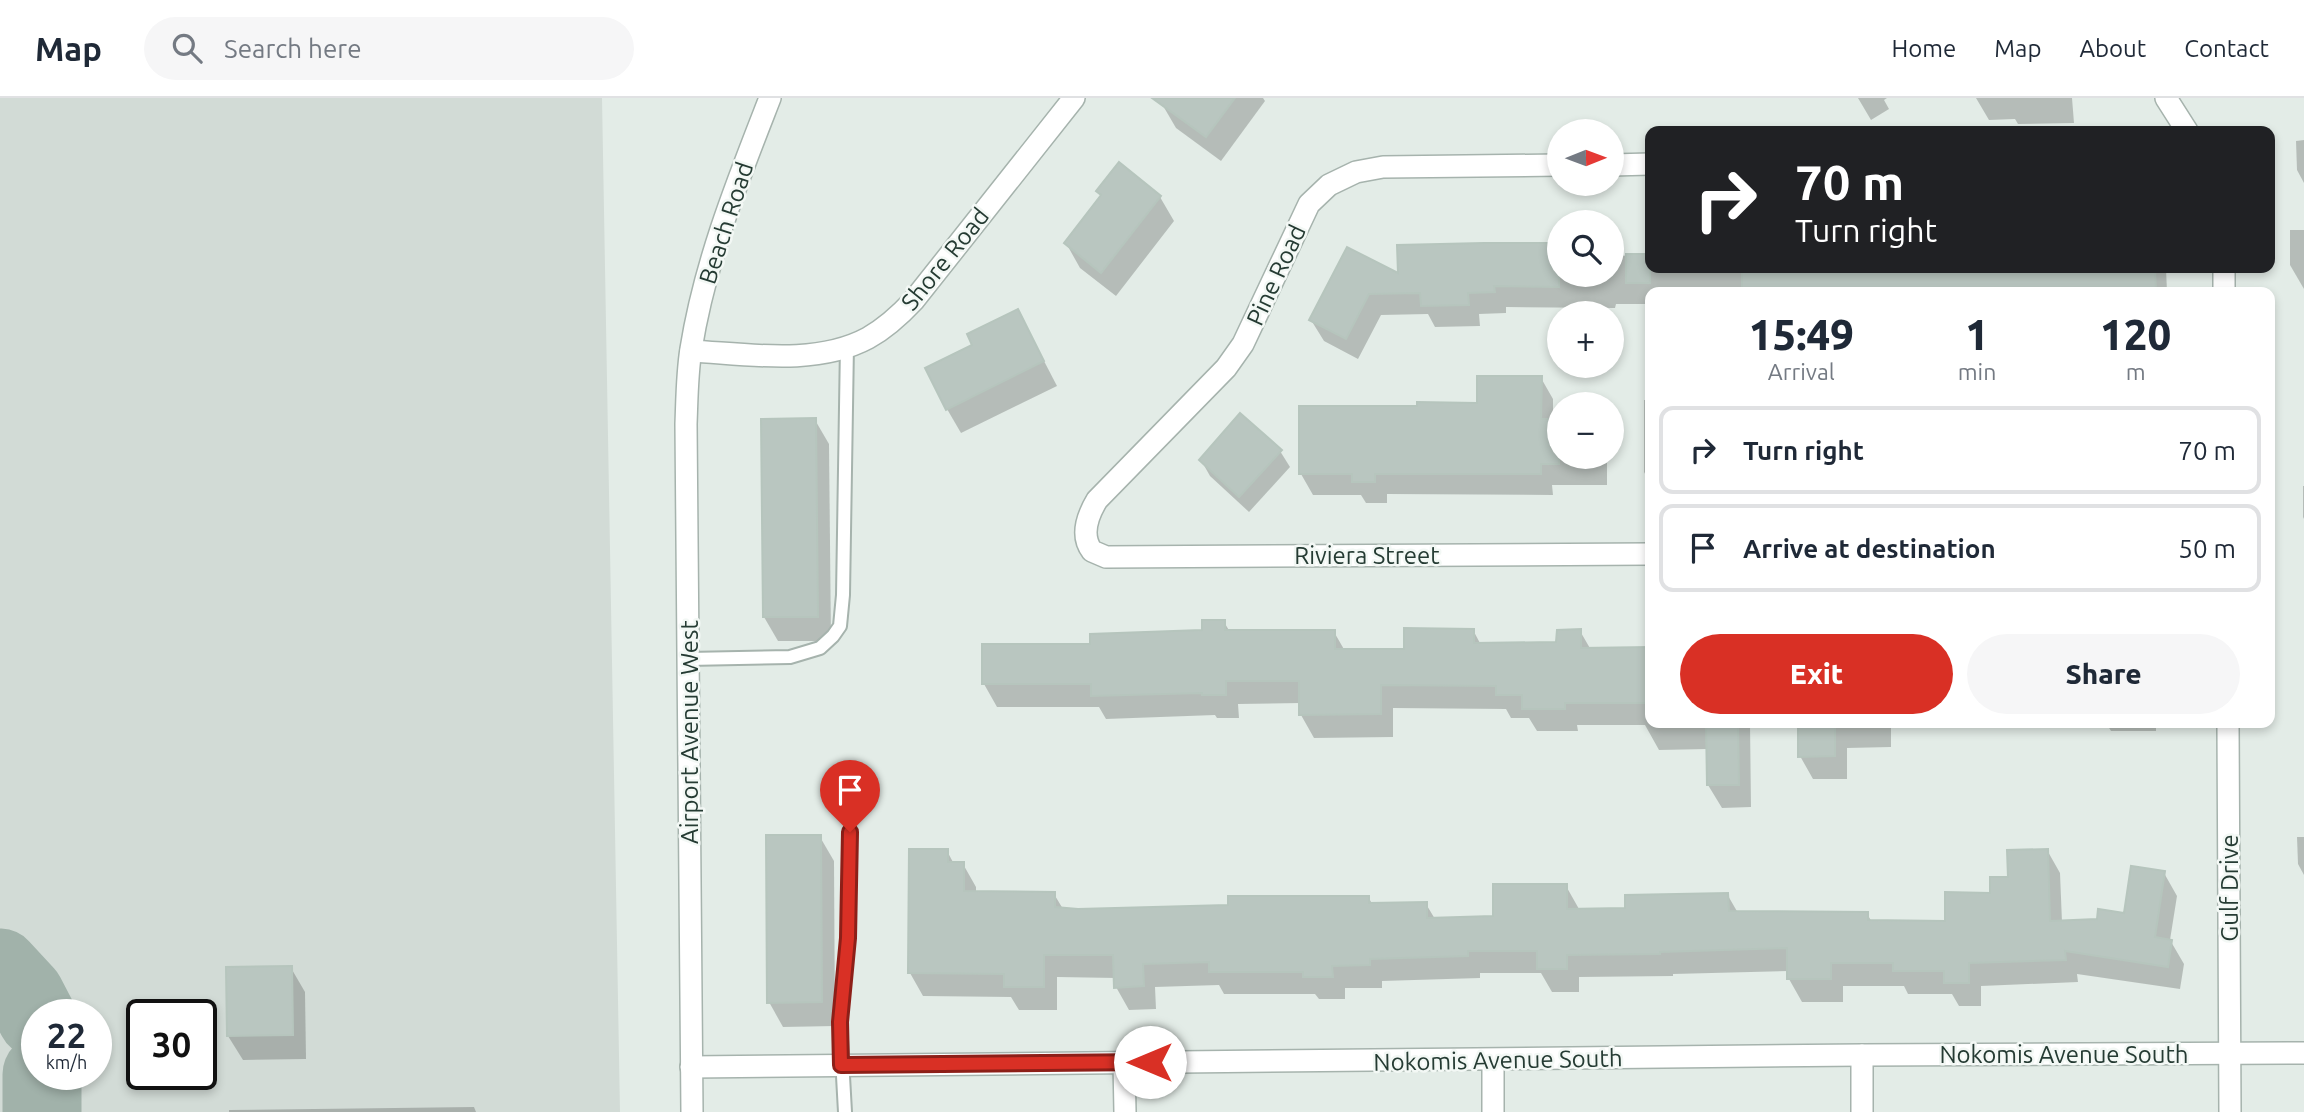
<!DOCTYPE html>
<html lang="en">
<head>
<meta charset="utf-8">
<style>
	body { margin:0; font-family:Ubuntu,sans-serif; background:#f6f6f7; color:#1f2937; height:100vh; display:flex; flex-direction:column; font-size:26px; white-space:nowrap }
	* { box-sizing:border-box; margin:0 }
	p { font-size:23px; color:#747a83 }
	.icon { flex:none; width:38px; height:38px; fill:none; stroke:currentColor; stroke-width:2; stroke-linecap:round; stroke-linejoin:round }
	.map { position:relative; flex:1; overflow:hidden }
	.sheet { position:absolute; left:1645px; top:189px; width:630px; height:441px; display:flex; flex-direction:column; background:#fff; border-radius:14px; box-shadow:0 4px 10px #0003 }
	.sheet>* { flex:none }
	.guide { position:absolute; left:1645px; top:28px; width:630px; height:147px; border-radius:14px; box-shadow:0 4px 10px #0003; background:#202124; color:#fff; overflow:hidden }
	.needle { width:46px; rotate:89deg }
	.tools { position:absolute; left:1547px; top:21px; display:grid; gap:14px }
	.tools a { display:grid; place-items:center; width:77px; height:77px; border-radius:50%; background:#fff; box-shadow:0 4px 10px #0003; font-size:35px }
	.speed { position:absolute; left:21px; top:901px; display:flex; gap:14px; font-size:35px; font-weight:700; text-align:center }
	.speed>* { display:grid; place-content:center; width:91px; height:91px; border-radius:50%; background:#fff; box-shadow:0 4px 10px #0003; line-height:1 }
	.speed small { font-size:18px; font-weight:400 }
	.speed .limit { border:4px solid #111; border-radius:10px; background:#fff; color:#111 }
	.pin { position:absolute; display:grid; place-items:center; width:60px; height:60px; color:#fff; margin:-72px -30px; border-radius:50% 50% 50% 0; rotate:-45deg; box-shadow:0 0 7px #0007 }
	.pin .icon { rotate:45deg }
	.me { position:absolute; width:77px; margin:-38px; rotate:270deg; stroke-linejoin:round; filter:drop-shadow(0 0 5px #0008) }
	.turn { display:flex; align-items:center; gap:24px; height:147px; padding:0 35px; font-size:32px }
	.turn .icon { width:91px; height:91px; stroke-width:2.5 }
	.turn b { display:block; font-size:49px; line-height:60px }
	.eta { display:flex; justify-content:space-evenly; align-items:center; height:119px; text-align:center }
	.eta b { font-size:42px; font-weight:800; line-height:49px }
	.cta { display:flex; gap:14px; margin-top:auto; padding:14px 35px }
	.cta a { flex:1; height:80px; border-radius:42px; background:#d93025; color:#fff; font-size:28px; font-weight:800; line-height:80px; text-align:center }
	.cta a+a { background:#f6f6f7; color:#1f2937 }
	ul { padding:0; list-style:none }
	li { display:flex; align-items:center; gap:21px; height:88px; margin:0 14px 10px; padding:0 21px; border:4px solid #e0e1e3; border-radius:14px }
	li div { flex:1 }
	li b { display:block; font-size:26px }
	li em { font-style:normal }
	header { display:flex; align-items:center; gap:42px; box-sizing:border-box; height:98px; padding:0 35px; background:#fff; border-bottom:2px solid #e0e1e3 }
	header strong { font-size:33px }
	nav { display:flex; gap:38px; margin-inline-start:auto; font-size:24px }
	.search { width:490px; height:63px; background:#f6f6f7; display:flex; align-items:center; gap:18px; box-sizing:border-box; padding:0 24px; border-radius:38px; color:#747a83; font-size:26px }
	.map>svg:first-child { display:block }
	.built { fill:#d2dbd6; fill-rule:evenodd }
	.shadow { fill:#0003 }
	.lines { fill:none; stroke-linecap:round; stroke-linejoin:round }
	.taxiway { stroke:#a1b2aa; stroke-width:79 }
	.building { fill:#b9c6c0; stroke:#b6c5bd; stroke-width:2 }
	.service-casing { stroke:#a6b3ad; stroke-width:16 }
	.minor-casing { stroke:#a6b3ad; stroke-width:24 }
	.tertiary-casing { stroke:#a6b3ad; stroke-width:24 }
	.service { stroke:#fff; stroke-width:12 }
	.minor { stroke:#fff; stroke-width:21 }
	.tertiary { stroke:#fff; stroke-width:21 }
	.route-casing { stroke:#8d1f18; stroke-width:18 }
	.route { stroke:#d93025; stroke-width:12 }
	.labels { text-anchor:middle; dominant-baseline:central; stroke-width:5; stroke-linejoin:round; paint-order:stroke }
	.street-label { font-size:24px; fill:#253b33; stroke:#f3f8f5 }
</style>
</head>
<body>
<header>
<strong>Map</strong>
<div class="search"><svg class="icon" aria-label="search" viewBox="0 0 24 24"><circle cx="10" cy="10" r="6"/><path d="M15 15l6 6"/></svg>Search here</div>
<nav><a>Home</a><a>Map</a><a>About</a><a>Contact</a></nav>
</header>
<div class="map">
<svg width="2304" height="1014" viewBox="0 0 2304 1014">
	<rect width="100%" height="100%" fill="#e3ece7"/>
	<path class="built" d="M0,0H602L620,1014H0ZM37,917H96V976H37ZM142,917H201V976H142Z"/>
	<g class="shadow">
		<path d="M1167,0H1263L1265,3L1221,63L1176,30L1162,6Z"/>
		<path d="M1858,0H1887L1884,2L1889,11L1871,22Z"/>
		<path d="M1976,0H2072L2074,25L2018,26L2015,21L1989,22Z"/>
		<path d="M2304,42V85L2297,72L2296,43Z"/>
		<path d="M1098,93L1160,99L1174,123L1116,198L1080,170L1066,145L1102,99Z"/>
		<path d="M2290,132H2304V191L2290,167Z"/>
		<path d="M1559,148V177H1612V158L1650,157V170H2166L2167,194H1650V206H1616L1615,210L1506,209V215L1479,216L1480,228L1435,229L1428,216L1381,217L1358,261L1324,243L1311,222L1400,178L1399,149Z"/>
		<path d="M1018,213L1057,288L961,335L947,311L974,247Z"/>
		<path d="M1541,280L1553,301V323H1559V359H1607V387H1552L1553,397L1387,396V405H1366L1361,397H1313L1301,376L1419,309L1479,307Z"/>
		<path d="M1644,302H1650V385L1644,374Z"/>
		<path d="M815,322L829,346L831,543H778L764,519Z"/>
		<path d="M1280,353L1290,369L1249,414L1210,378L1201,362Z"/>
		<path d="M2303,388H2304V421L2303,419Z"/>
		<path d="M1224,524L1230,534H1334L1345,553L1406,552L1473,532L1481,547L1558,546L1580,533L1591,552L1648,551V534H1650V625H1750L1751,709L1722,710L1708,687V651L1659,652L1645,627H1577L1578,633H1537L1529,620H1511L1506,611L1393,610V639L1314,640L1301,617V605L1238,606L1239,620H1217L1215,617L1106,621L1099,609H997L984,586L1092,548L1204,534Z"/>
		<path d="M1799,625H1891V649L1847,650V681H1813L1800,658Z"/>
		<path d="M2106,625H2156V633H2111Z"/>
		<path d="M820,739L834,763L835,928L783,929L769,904Z"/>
		<path d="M2297,739H2304V777L2298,766Z"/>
		<path d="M2047,752L2060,775L2062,824L2098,822L2125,817L2164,775L2177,798L2170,842L2184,866L2180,891L2077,876L2078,884L1981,888V908H1959L1952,896H1908L1904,888H1843V904H1802L1789,881V873L1673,876V878L1579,879V894H1552L1541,875H1480V880L1382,883V890H1345V901H1319L1315,896H1224L1219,887L1155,889L1156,911L1129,912L1116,889V880L1057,879V912H1019L1011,899L923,898L910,875L947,753L954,766H963L976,789V795L1054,796L1063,811L1230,808L1368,799L1373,807L1426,806L1435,821L1495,819L1566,788L1579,811L1627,812L1727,796L1738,815L1867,816L1872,824L1946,825L1992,797L2010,780Z"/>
		<path d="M291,870L305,894L306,961L243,962L228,938Z"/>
		<path d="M474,1009L476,1014H229V1012Z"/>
	</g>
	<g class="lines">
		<g class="taxiway">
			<path d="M0,870L25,897L37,920"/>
			<path d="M42,976V1014"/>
		</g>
	</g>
	<g class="building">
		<path d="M1152,0H1235L1206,39Z"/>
		<path d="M1119,64L1161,98L1101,175L1064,145L1101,97L1096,93Z"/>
		<path d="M1484,145H1559V189L1494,188L1495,194L1468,195L1469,207L1421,208L1420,195L1369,196L1346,241L1309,222L1347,149L1398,175L1397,147Z"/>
		<rect x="1626" y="156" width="24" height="29"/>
		<path d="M1742,170H2155L2156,194H2088V192L2041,194H1742Z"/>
		<path d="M1018,211L1044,263L946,312L925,270L972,247L967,236Z"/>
		<path d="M1477,278H1542L1541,321H1559V366H1541V376H1375V384H1352V376H1299V308H1417V304L1477,305Z"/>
		<path d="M1240,315L1282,352L1239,399L1199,362Z"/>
		<path d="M816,320L818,519H763L761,321Z"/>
		<path d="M1202,522H1225V532H1335V551H1404V530L1474,531V545L1556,544L1557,532L1581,531V550L1650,549V605H1565V611H1522V597H1496V588L1381,587V616L1299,617V583H1226V597H1202V595L1091,598V586H982V546H1090V536L1202,532Z"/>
		<path d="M1706,625H1738L1739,687H1707Z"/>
		<path d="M1798,625H1835V658L1798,659Z"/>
		<path d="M766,737H821L822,904L767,905Z"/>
		<path d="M909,751H948V764H964V793L1055,794V809L1078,811L1228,807V798H1369V805L1427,804V820L1493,818V786H1567V811L1625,810V797L1728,795L1729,813L1868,814V822L1945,823V794L1990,795V779H2008L2007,752L2048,751L2050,823L2097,821L2098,811L2124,815L2131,768L2165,773L2155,839L2172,842L2168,869L2065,853L2066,862L1969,865V885H1944V873H1893V865H1831V881H1787V850L1660,854V856L1567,857V871H1537V853H1468V858L1370,861V867L1332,868L1333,879H1303V874H1209V864L1143,866L1144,888L1114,890L1113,857H1044V889H1004V876L908,875Z"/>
		<path d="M292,868L293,937L227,938L226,869Z"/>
	</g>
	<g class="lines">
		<g class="service-casing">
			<g id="service">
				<path d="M688,561L790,559L820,550L833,538L840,528L843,497L847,247"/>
				<path d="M845,1014L840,924L848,840L850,734"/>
			</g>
		</g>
		<g class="minor-casing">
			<g id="minor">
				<path d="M2166,0L2187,33"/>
				<path d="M1559,67L1383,69L1356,74L1329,87L1309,106L1243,246L1226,270L1097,402C1088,417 1080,437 1092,453L1106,459L1650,456"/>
				<path d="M1612,67L1650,66"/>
				<path d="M2224,170V194"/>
				<path d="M691,253C747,256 816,268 868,240C886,230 900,217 914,202L1074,0"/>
				<path d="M2228,625L2230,1014"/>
				<path d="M1862,957V1014"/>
				<path d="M1493,962V1014"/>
				<path d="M1124,964L1125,1014"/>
				<path d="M691,969L1862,957L2304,955"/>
			</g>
		</g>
		<g class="tertiary-casing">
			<path id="tertiary" d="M692,1014L686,326C687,301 687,276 691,251C705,163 738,82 770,0"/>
		</g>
		<use href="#service" class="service"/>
		<use href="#minor" class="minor"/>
		<use href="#tertiary" class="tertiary"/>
	</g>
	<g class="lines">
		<g class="route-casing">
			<path id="route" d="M850,734L848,840L840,924L841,967L1150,964"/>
		</g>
		<use href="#route" class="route"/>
	</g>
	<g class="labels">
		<g class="street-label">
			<text transform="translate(726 125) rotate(-72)">Beach Road</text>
			<text transform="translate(945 161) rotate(-51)">Shore Road</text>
			<text transform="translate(1276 177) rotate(-65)">Pine Road</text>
			<text x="1367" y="457">Riviera Street</text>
			<text transform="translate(689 634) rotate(-90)">Airport Avenue West</text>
			<text transform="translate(2229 790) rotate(-90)">Gulf Drive</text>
			<text x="2064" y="956">Nokomis Avenue South</text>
			<text transform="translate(1498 962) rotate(-1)">Nokomis Avenue South</text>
		</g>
	</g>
</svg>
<div class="tools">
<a><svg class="needle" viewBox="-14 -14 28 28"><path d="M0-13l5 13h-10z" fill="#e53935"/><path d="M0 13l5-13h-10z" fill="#747a83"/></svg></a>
<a><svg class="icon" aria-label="search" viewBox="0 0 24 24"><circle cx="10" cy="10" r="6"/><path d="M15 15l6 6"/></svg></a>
<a>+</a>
<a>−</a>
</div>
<div class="speed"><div>22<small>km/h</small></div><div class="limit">30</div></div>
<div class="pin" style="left:850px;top:734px;background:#d93025"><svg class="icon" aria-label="arrive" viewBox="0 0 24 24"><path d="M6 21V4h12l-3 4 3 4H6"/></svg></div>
<svg class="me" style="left:1150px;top:964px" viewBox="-20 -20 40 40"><circle r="19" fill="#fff"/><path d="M0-13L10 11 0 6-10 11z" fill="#d93025"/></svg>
<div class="guide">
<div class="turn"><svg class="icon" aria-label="right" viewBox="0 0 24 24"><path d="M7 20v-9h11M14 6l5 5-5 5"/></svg><div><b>70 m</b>Turn right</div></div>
</div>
<section class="sheet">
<div class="eta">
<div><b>15:49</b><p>Arrival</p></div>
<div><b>1</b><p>min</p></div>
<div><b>120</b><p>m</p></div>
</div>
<ul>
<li><svg class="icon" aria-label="right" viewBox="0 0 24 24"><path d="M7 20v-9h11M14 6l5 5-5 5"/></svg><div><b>Turn right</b></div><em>70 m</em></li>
<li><svg class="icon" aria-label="arrive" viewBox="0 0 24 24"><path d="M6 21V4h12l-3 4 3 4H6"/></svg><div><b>Arrive at destination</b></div><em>50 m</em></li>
</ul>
<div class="cta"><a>Exit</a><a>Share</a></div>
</section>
</div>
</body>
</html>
